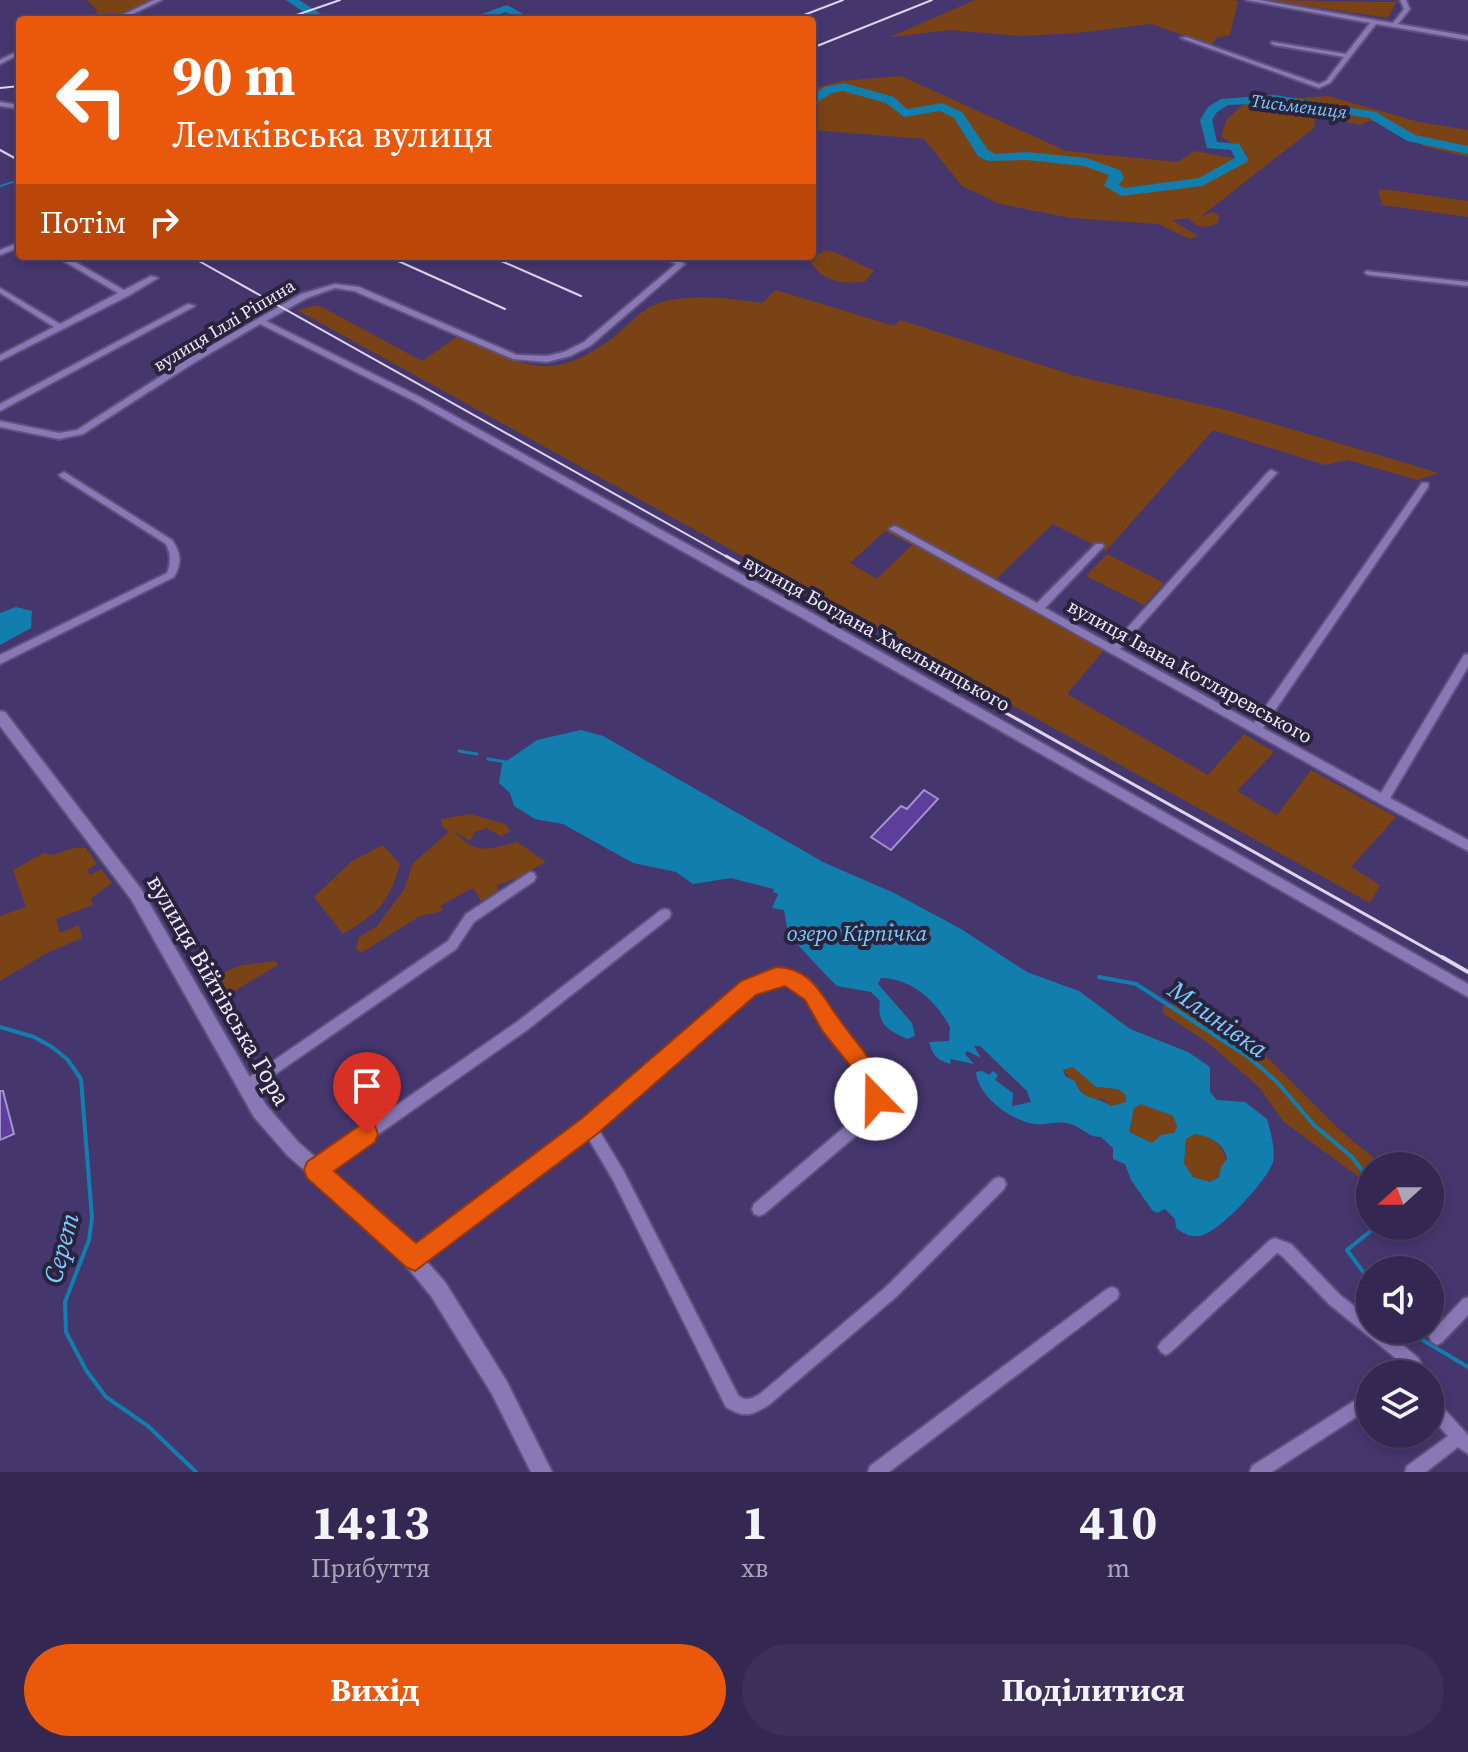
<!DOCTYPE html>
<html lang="uk">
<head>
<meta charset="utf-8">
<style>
	body { margin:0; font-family:"Source Serif 4",serif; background:#3c3059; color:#f1f3f6; height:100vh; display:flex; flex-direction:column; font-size:30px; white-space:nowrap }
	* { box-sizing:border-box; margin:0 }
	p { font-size:26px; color:#a9a6b8 }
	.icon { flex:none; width:44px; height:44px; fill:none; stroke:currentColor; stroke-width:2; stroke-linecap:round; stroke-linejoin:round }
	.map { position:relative; height:1472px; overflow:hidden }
	.panel { display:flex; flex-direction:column; background:#342852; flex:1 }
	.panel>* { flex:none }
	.guide { position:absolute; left:16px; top:16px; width:800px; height:244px; border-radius:8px; box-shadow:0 4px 12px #0003,0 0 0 2px #4e4469; background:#ea580c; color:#fff; overflow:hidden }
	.needle { width:52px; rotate:249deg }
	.fabs { position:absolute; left:1356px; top:1152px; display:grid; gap:16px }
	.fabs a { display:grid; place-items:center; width:88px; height:88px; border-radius:50%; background:#342852; box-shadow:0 4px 12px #0003,0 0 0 2px #4e4469; font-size:40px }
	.pin { position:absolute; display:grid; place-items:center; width:68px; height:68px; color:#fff; margin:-82px -34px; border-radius:50% 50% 50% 0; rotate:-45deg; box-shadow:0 0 8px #0007 }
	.pin .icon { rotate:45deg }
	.me { position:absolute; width:88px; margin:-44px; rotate:338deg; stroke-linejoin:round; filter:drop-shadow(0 0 6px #0008) }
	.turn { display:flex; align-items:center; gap:28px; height:168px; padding:0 24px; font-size:36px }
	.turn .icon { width:104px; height:104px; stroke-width:2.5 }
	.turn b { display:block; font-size:56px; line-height:68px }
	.then { display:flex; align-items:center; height:76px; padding:0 24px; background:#0003; gap:16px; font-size:30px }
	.eta { display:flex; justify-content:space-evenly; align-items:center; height:136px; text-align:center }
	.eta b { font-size:48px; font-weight:700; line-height:56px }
	.button { display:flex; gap:16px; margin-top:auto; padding:16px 24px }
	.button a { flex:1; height:92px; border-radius:48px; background:#ea580c; color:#fff; font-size:32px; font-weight:700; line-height:92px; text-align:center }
	.button a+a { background:#3c3059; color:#f1f3f6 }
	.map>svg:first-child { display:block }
	.green { fill:#7a4316; fill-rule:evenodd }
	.water { fill:#127eae; fill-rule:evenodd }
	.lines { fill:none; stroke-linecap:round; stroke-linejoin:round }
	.stream-far2 { stroke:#127eae; stroke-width:2 }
	.stream-far1 { stroke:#127eae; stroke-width:3 }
	.stream { stroke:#127eae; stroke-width:4 }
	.river { fill:#127eae; fill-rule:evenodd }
	.building { fill:#5d3f9b; stroke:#a292d2; stroke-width:2 }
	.minor-casing { stroke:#5f517d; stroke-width:4 }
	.tertiary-casing { stroke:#5f517d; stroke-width:4 }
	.minor { fill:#8878b6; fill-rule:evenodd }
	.tertiary { fill:#8878b6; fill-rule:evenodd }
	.rail-far2 { stroke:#dbd6ee; stroke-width:2 }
	.rail-far1 { stroke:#dbd6ee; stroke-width:3 }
	.rail { stroke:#dbd6ee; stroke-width:4 }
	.route { fill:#ea580c; stroke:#983908; stroke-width:2 }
	.labels { text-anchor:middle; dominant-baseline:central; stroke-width:8; stroke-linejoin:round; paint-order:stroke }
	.far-water-label { font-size:18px; font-style:italic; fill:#7bcdfc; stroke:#2a233d }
	.far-street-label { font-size:18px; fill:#ede9fe; stroke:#2a233d }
	.street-label { font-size:20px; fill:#ede9fe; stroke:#2a233d }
	.water-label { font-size:22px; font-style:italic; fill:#7bcdfc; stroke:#2a233d }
	.near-street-label { font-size:24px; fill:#ede9fe; stroke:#2a233d }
	.near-water-label { font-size:26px; font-style:italic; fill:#7bcdfc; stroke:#2a233d }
</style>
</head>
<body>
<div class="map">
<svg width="1468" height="1472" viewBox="0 0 1468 1472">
	<rect width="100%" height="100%" fill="#46366e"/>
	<g class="green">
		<path d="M87,0H154L120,16L94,20L97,10Z"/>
		<path d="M975,0H1233L1238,1L1230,35L1216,38L1212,45L1151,24L1077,33L1022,36L951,30L890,37Z"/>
		<path d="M1269,0L1389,2L1397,1L1388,18Z"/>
		<path d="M901,76L1066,151L1178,162L1194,151L1244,160L1247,154L1221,136L1227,119L1246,102L1328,96L1419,122L1468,130V157L1423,146L1413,136L1386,122L1369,121L1361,125L1316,117L1314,128L1200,217L1213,212L1219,216L1218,223C1209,228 1194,229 1190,218L1172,220L1198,236L1190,239L1158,224L1071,218L1000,204L962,186L924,139L812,130V89L841,81Z"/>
		<path d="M1383,189L1468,201V217L1382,205L1378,191Z"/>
		<path d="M825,250C842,253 856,264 874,270L866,281C843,285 821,282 810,260Z"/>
		<path d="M776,290L894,326L900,320L1076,376L1230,411L1439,473L1417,480L1348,460L1325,465L1213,430L1106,551L1053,524L989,586L1104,650L1067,694L1208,775L1244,734L1274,752L1237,791L1277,815L1311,770L1396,817L1351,867L1380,885L1370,903L297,310L318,305L422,361L458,336C525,366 551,385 615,336C627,326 644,307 659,303C694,293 727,298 762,303ZM885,531L912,545L877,579L850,563Z"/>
		<path d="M1107,554L1164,583L1144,605L1086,576Z"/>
		<path d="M470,814L505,824L511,831L501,836L486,828L475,832L470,841L454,831C476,856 487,849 517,842L546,862L515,879L497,885L498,891L481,901L473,888L440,906L443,911L420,916L361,953L356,949L359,937L377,926L404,890L413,863L449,832L443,827L441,819Z"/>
		<path d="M383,845L400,864C389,903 378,913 343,934L314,897L352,861Z"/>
		<path d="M73,848H86L97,864L87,870L90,875L101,869L112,883L91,898L93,905L56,919L60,933L79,925L82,938L45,954L0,981V916L26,907L13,870L44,853L53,855Z"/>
		<path d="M275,961L278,965L221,999L213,988C223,962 252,965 275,961Z"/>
		<path d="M1178,1004L1258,1048L1341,1131L1384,1166H1370V1185L1284,1122L1259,1087L1208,1043L1163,1013V1006Z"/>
		<path d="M1073,1067L1096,1087L1118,1089L1126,1095V1102L1111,1106L1102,1099H1088L1063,1070Z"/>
		<path d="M1141,1104L1173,1116L1177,1127L1174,1133L1152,1143L1129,1132L1134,1108Z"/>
		<path d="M1195,1133C1223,1138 1239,1166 1210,1182L1193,1177L1184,1164L1186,1138Z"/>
	</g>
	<g class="water">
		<path d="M16,607L32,611L31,628L0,645V613Z"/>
		<path d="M581,730L603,736L823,862L894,893L961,929L1027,972L1079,991L1130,1029L1188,1052L1210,1067V1092L1217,1100L1245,1102L1267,1119C1270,1130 1276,1150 1273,1162C1267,1181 1219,1233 1200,1236C1190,1237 1184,1234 1176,1228L1175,1219L1165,1209L1157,1213L1152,1210L1131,1180L1125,1164L1113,1159V1148L1101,1137C1088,1138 1080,1125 1067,1123C1057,1121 1046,1125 1035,1124C1012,1121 978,1097 976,1072L982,1071L989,1075L993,1071L998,1075L995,1080L1013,1093L1012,1106L1031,1102L1027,1091L980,1046H974L981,1058L967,1051L965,1054L974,1064L950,1059L951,1064C937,1060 933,1056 929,1042L949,1041L950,1027C935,1000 913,979 881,978L878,984L912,1023L915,1036L907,1039C887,1029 877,1025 880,1001L871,992L837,986L823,972L788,934L784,910L772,908L778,894L773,892L774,889L731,878L693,884L676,872L633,863L563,824L535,819L514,806L510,793L499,783L502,764L537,740ZM1073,1067L1096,1087L1118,1089L1126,1095V1102L1111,1106C1096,1095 1082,1102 1075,1081L1065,1076L1063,1070ZM1141,1104L1173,1116L1177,1127L1174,1133L1161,1135L1152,1143L1129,1132L1134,1108ZM1195,1134C1209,1136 1225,1144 1227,1159L1221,1167L1219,1177L1210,1182L1193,1177L1184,1164L1186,1139Z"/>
	</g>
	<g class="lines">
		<path class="stream-far2" d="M0,186L20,180"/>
		<g class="stream-far1">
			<path d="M459,751L477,754"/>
			<path d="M488,759L506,762"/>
		</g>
		<g class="stream">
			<path d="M1099,977L1136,984L1250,1058L1277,1082L1314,1125L1352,1157L1370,1181"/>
			<path d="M0,1027L34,1037L52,1047L67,1059L81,1079L92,1218L89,1240L65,1302L66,1332L86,1370L106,1397L148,1426L196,1472"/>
			<path d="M1370,1281L1347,1250L1377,1226"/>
			<path d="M1406,1330L1468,1367"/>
		</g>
		<g class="river">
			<path d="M286,0H299L321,14V20H309L311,17Z"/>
			<path d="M507,5L534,20H520L506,12L482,20H465Z"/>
			<path d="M844,83L894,97L907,109L942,103L962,112L988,150L995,154L1026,152L1086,158L1120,170L1124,178L1119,185L1124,188L1199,178L1235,158L1231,150L1207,148L1200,120L1208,107L1221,99L1275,95L1376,112L1415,135L1468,146V154L1407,141L1369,118L1275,103L1228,105L1217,112L1212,120L1217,142L1239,144L1248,159L1247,162L1202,186L1122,196L1104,186L1109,175L1084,166L1026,160L988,161L978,156L954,118L940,111L904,117L886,103L843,91L832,93L812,105V96L824,87Z"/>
		</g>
	</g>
	<g class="building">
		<path d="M924,790L938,799L891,850L871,837L901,806L907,809Z"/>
		<path d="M0,1091H3L14,1134L0,1140Z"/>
	</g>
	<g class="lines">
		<g class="minor-casing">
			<g id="minor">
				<path d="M154,0H162L120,20H112Z"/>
				<path d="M1246,0H1259L1393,23L1404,9L1400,0H1406L1410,9L1398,24L1468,36V40L1376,24L1330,83L1319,88L1181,38L1186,37L1319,84L1326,81L1344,57L1274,45L1271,43L1272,42L1346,54L1370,23Z"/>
				<path d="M20,50V54L0,64V60Z"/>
				<path d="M0,102L20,105V109L0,106Z"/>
				<path d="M20,242V247L0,255V250Z"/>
				<path d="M55,256H65L124,290L151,276L158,278L128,296L0,361V355L54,327L0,293V288L60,324L118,293Z"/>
				<path d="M661,256H671L685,264L590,346L570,356L547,362L513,359L354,291L335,288L307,298L266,321L420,397L812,613L1468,984V997L804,619L414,401L260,324L192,364L83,434L59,439L0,427V421L59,433L77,430L186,360L301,294L335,284L359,287L517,355L547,356L564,352L584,342L676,264Z"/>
				<path d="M1366,271L1468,282V286L1369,275L1365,273Z"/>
				<path d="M188,304L195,306L0,411V404Z"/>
				<path d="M1272,470L1277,473L1275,475L1120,649L1254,723L1422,483H1428V487L1263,728L1381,793L1464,655L1468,654V667L1390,798L1468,840V851L1379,803L889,529L894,526L897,527L1037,603L1096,544H1102L1104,546L1102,548L1045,608L1112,645L1269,471Z"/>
				<path d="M64,472L172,540C181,553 182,563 174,577L0,664V655L167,573C171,563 171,554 166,544L61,477L59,475Z"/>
				<path d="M530,872L534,873L536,877L534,881L474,922L456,949L251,1091L246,1093L241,1091L239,1087L241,1083L448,941L466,914Z"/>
				<path d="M665,909L669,910L671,914L669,918L527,1030L320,1175L315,1177L310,1175L308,1170L310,1165L517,1022L661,910Z"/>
				<path d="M778,970C788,971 799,973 807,979C821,990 826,1006 835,1020C853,1049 877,1063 883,1099L865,1128L764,1214L759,1216L754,1214L752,1209L754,1204L855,1118L869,1098C868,1089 866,1082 861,1074C853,1060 840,1048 830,1035C819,1019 812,994 794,984C779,977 765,984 752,992L597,1127L623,1170L738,1395C746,1402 751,1399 760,1394L886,1287L994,1179L999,1177L1004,1179L1006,1184L1004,1189L896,1297L770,1404C753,1415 745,1419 726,1407L613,1180L587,1136L420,1264L415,1266L410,1264L408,1259L410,1254L584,1121L744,984L758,976Z"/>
				<path d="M1275,1238L1291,1244L1340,1295L1370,1318V1330H1385L1418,1358L1421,1363L1414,1374H1397L1403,1364L1330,1305L1281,1255L1277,1253L1171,1352L1166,1355L1161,1352L1158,1347L1161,1342L1270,1240Z"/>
				<path d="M1112,1287L1117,1289L1119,1294L1117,1299L889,1472H868L870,1466L1107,1289Z"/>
				<path d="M1468,1297V1315L1442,1342L1437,1345L1432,1342L1429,1337L1432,1332L1463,1299Z"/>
				<path d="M1370,1391V1408L1272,1472H1250L1252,1466Z"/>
				<path d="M1430,1398L1436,1400L1468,1435V1454L1458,1447L1426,1472H1405L1407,1466L1448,1436L1430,1417Z"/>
			</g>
		</g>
		<g class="tertiary-casing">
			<path id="tertiary" d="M0,711L5,712L141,889L266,1105L299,1143L397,1228L445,1282L506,1380L552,1472H531L492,1394L431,1296L385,1240L287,1155L254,1117L131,899L0,726Z"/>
		</g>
		<use href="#minor" class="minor"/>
		<use href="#tertiary" class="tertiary"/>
		<g class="rail-far2">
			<path d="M282,20L340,0"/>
			<path d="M791,20L843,0"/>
			<path d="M812,48L932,0"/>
			<path d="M0,88L20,86"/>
			<path d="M0,150L20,161"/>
			<path d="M190,256L729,558"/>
			<path d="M387,256L505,309"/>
			<path d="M490,256L581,296"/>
		</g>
		<path class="rail-far1" d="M726,556L1445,959"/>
		<path class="rail" d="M1442,957L1468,972"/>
	</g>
	<path class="route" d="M776,967C811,968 821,994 839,1019C863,1052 874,1058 887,1099L884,1107L876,1110L868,1107L858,1075L823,1032L805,1000L785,986L756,995L597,1134L415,1271L406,1267L307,1178L304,1170L307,1162L359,1126L367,1123L375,1126L378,1134L375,1142L334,1171L416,1243L581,1119L741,981Z"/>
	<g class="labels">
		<g class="far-water-label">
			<text transform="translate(1299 106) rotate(7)">Тисьмениця</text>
		</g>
		<g class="far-street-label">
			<text transform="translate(224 325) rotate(-31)">вулиця Іллі Ріпина</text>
		</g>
		<g class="street-label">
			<text transform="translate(877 633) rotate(29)">вулиця Богдана Хмельницького</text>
			<text transform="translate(1190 671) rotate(29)">вулиця Івана Котляревського</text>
		</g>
		<g class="water-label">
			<text x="857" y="933">озеро Кірпічка</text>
		</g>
		<g class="near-street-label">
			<text transform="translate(219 990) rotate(60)">вулиця Війтівська Гора</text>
		</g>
		<g class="near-water-label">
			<text transform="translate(1218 1019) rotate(35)">Млинівка</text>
			<text transform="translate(61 1248) rotate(-75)">Серет</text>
		</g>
	</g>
</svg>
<div class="fabs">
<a><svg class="needle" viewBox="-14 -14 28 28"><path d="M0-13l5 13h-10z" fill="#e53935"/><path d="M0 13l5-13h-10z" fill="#a9a6b8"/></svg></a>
<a><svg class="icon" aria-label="sound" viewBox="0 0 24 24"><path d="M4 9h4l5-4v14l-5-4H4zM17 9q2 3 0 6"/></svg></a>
<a><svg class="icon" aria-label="layers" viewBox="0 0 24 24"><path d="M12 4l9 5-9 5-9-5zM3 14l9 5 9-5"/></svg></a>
</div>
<div class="pin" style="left:367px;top:1134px;background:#d93025"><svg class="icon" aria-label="arrive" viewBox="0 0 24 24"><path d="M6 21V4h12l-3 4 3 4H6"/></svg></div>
<svg class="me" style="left:876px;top:1099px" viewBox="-20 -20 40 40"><circle r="19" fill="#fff"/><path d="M0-13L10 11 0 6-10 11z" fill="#ea580c"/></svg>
<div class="guide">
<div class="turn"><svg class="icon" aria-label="left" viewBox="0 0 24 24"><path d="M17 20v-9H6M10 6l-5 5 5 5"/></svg><div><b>90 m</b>Лемківська вулиця</div></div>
<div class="then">Потім<svg class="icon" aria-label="right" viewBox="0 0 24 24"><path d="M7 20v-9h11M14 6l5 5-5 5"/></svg></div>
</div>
</div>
<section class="panel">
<div class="eta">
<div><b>14:13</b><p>Прибуття</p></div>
<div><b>1</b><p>хв</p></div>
<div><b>410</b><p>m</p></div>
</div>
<div class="button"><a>Вихід</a><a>Поділитися</a></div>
</section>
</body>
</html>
